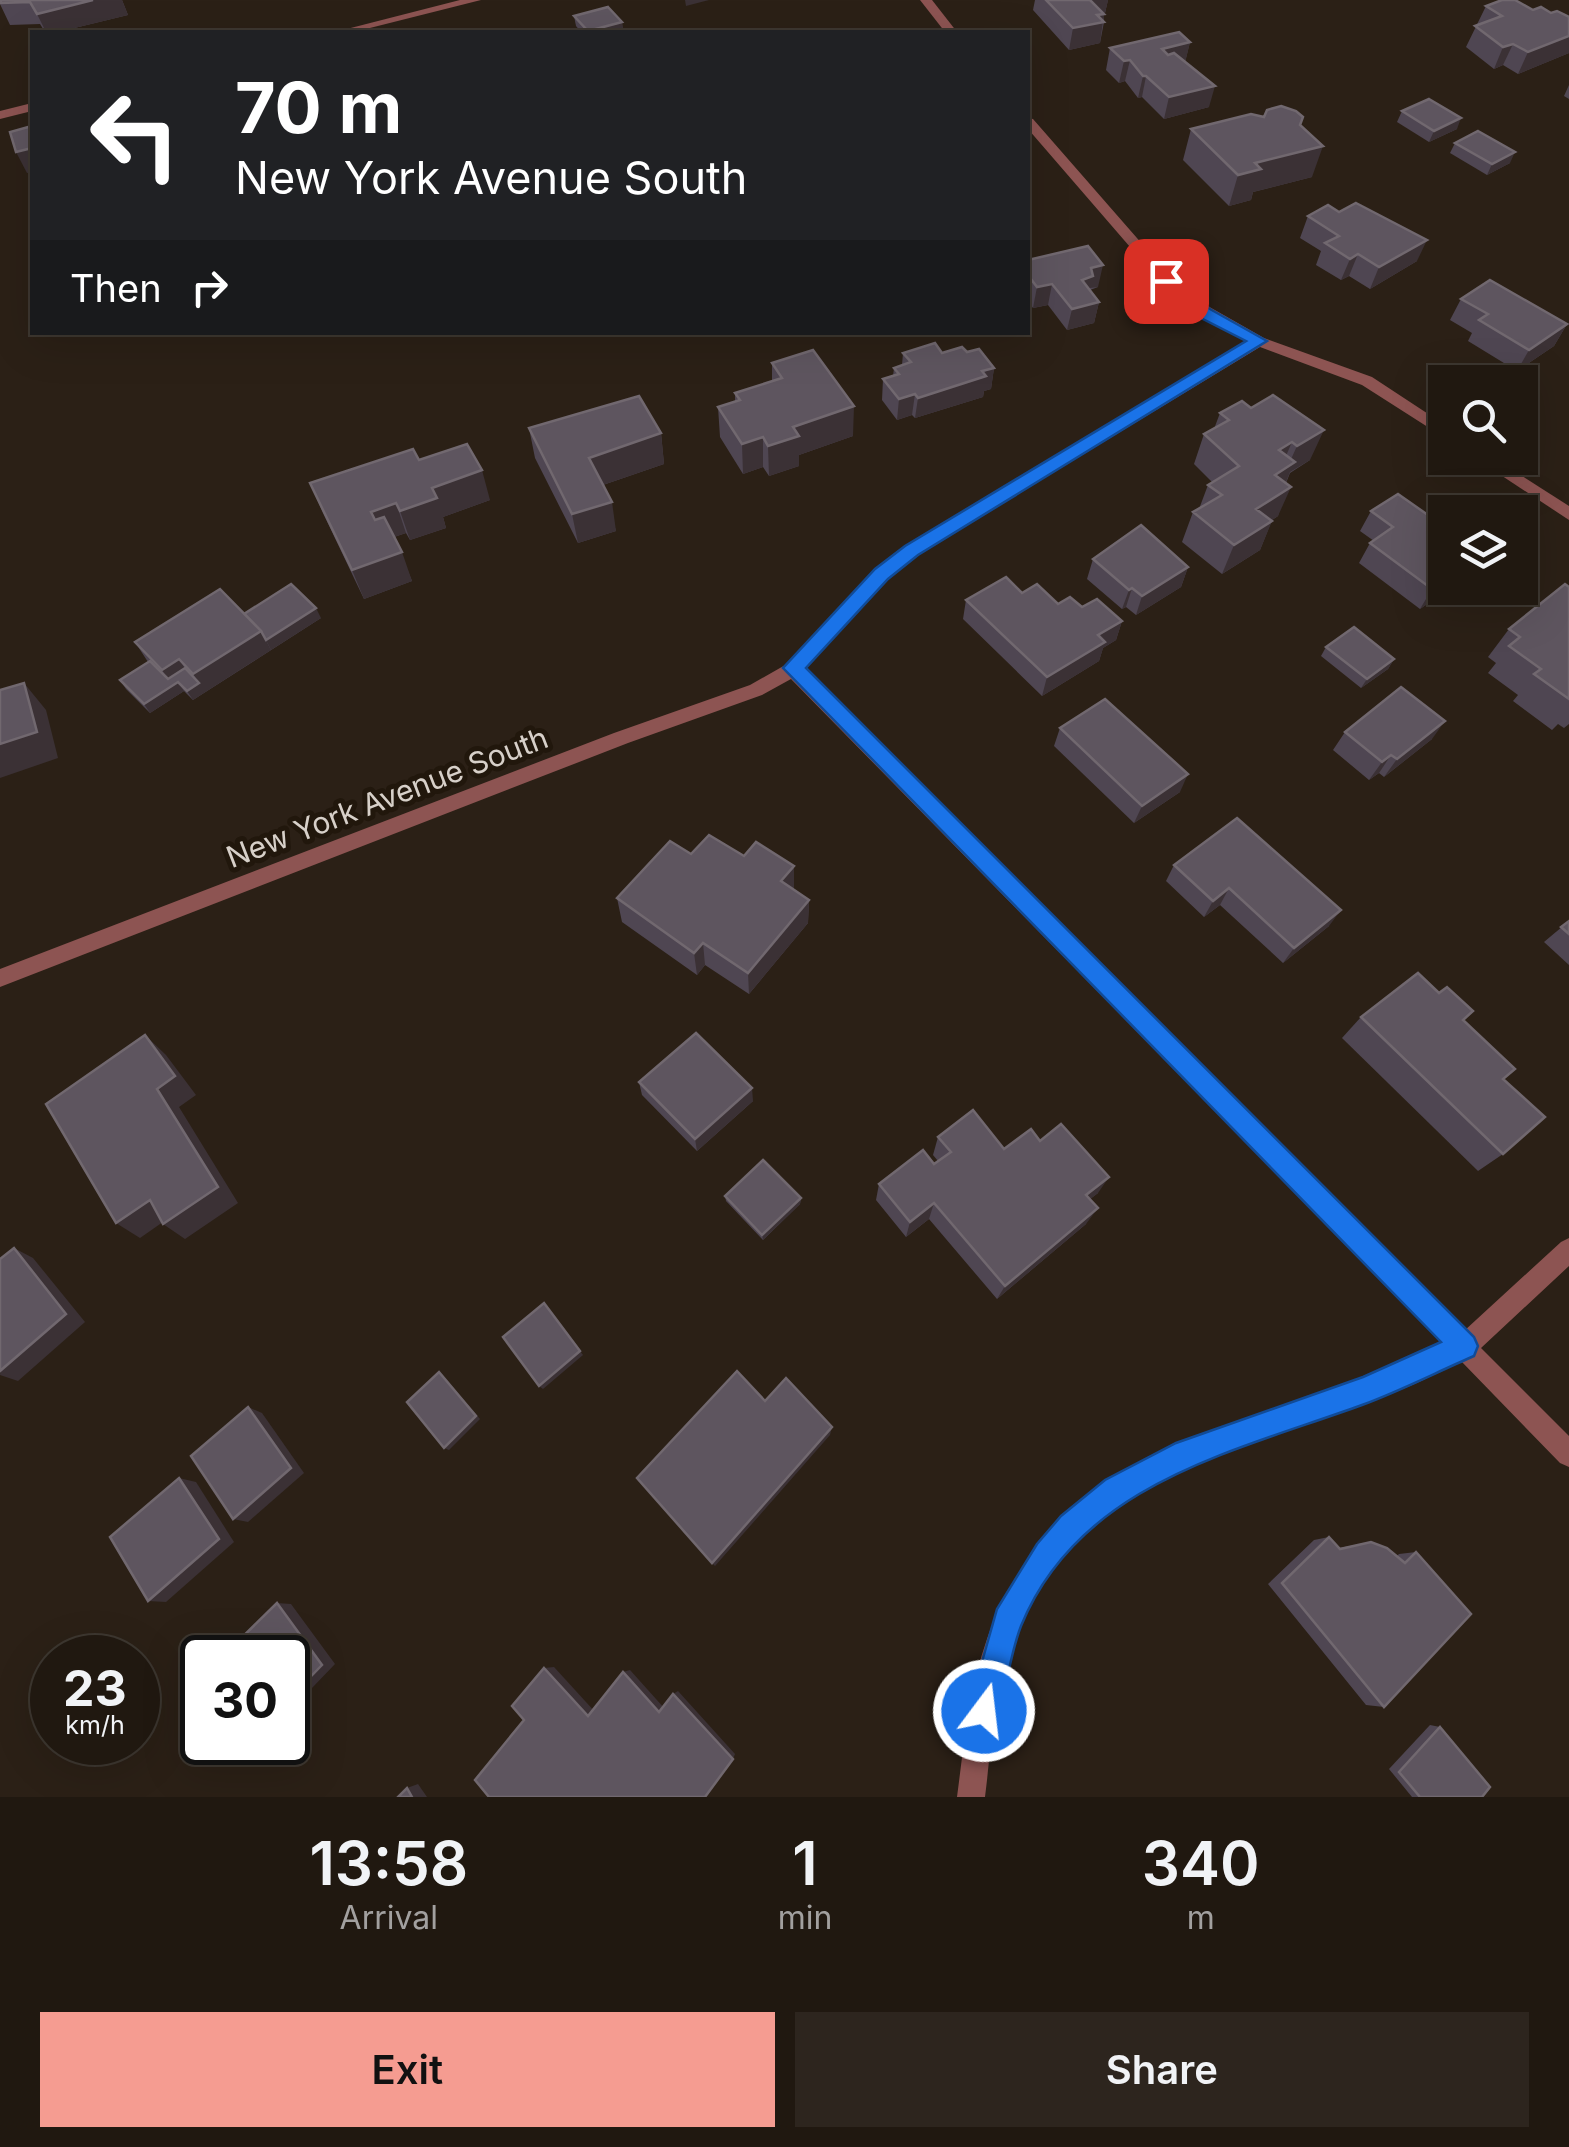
<!DOCTYPE html>
<html lang="en">
<head>
<meta charset="utf-8">
<style>
	body { margin:0; font-family:Inter,sans-serif; background:#2d251e; color:#f1f3f6; height:100vh; display:flex; flex-direction:column; font-size:38px; white-space:nowrap }
	* { box-sizing:border-box; margin:0 }
	p { font-size:32px; color:#a2a09f }
	.icon { flex:none; width:55px; height:55px; fill:none; stroke:currentColor; stroke-width:2; stroke-linecap:round; stroke-linejoin:round }
	.map { position:relative; height:1797px; overflow:hidden }
	.panel { display:flex; flex-direction:column; background:#201810; flex:1 }
	.panel>* { flex:none }
	.hud { position:absolute; left:30px; top:30px; width:1000px; height:305px; border-radius:0px; box-shadow:0 10px 40px #0002,0 0 0 2px #3d3730; background:#202124; color:#fff; overflow:hidden }
	.fabs { position:absolute; left:1428px; top:365px; display:grid; gap:20px }
	.fabs a { display:grid; place-items:center; width:110px; height:110px; border-radius:0px; background:#201810; box-shadow:0 10px 40px #0002,0 0 0 2px #3d3730; font-size:50px }
	.speed { position:absolute; left:30px; top:1635px; display:flex; gap:20px; font-size:50px; font-weight:700; text-align:center }
	.speed>* { display:grid; place-content:center; width:130px; height:130px; border-radius:50%; background:#201810; box-shadow:0 10px 40px #0002,0 0 0 2px #3d3730; line-height:1 }
	.speed small { font-size:25px; font-weight:400 }
	.speed .limit { border:5px solid #111; border-radius:15px; background:#fff; color:#111 }
	.pin { position:absolute; display:grid; place-items:center; width:85px; height:85px; color:#fff; margin:-42px; border-radius:20px; box-shadow:0 5px 15px #0006 }
	.me { position:absolute; width:110px; margin:-55px; rotate:15deg; stroke-linejoin:round; filter:drop-shadow(0 0 8px #0008) }
	.turn { display:flex; align-items:center; gap:35px; height:210px; padding:0 40px; font-size:45px }
	.turn .icon { width:130px; height:130px; stroke-width:2.5 }
	.turn b { display:block; font-size:70px; line-height:85px }
	.then { display:flex; align-items:center; height:95px; padding:0 40px; background:#0003; gap:20px; font-size:38px }
	.eta { display:flex; justify-content:space-evenly; align-items:center; height:170px; text-align:center }
	.eta b { font-size:60px; font-weight:600; line-height:70px }
	.button { display:flex; gap:20px; margin-top:auto; padding:20px 40px }
	.button a { flex:1; height:115px; border-radius:0px; background:#f59c91; color:#111; font-size:40px; font-weight:600; line-height:115px; text-align:center }
	.button a+a { background:#2d251e; color:#f1f3f6 }
	.map>svg:first-child { display:block }
	.lines { fill:none; stroke-linecap:round; stroke-linejoin:round }
	.street { fill:#8d5452; fill-rule:evenodd }
	.wall { fill:#4f4652 }
	.shaded-wall { fill:#3b3135 }
	.building { fill:#5e555f; stroke:#71686f; stroke-width:2.5 }
	.route { fill:#1a73e8; stroke:#114b97; stroke-width:2.5 }
	.labels { text-anchor:middle; dominant-baseline:central; stroke-width:10; stroke-linejoin:round; paint-order:stroke }
	.street-label { font-size:30px; fill:#d7d0c9; stroke:#21170c }
</style>
</head>
<body>
<div class="map">
<svg width="1569" height="1797" viewBox="0 0 1569 1797">
	<rect width="100%" height="100%" fill="#2b2016"/>
	<g class="lines">
		<g class="street">
			<path d="M460,0H481L354,32H335Z"/>
			<path d="M920,0H932L957,32H945Z"/>
			<path d="M32,103V111L0,119V111Z"/>
			<path d="M1028,118L1033,119L1185,293L1264,338L1372,377L1445,425V438L1362,385L1260,347L917,555L887,578L804,669L1464,1331L1561,1242L1569,1238V1266L1481,1348L1569,1436V1467L1560,1463L1461,1361C1307,1447 1102,1445 1018,1626C995,1678 992,1741 985,1797H957C964,1744 969,1690 987,1639C1035,1500 1152,1453 1280,1408C1335,1388 1393,1373 1444,1344L791,679L762,695L628,743L0,987V969L614,733L750,685L787,664L875,570L905,547L1248,341L1175,299L1028,129Z"/>
			<path d="M1475,458H1494L1569,506V520Z"/>
		</g>
	</g>
	<g class="wall">
		<path d="M1,0H122L128,15L58,32H45L40,24L10,25L0,4Z"/>
		<path d="M1035,0H1108L1105,13H1103L1104,22L1100,43L1069,50L1033,10Z"/>
		<path d="M1486,6L1551,13L1569,17V53L1518,74L1503,65L1494,69L1466,47Z"/>
		<path d="M574,16L622,22L623,32H581L576,26Z"/>
		<path d="M1190,42L1185,62L1209,107L1164,119L1142,97L1138,98L1125,81L1119,83L1106,70L1110,48Z"/>
		<path d="M1569,85V99L1564,96Z"/>
		<path d="M1402,111L1457,129L1429,142L1397,122Z"/>
		<path d="M1300,125L1312,177L1253,192L1251,200L1229,206L1183,160L1191,129Z"/>
		<path d="M1455,143L1510,163L1487,175L1450,153Z"/>
		<path d="M1308,216L1417,261L1370,289L1349,276L1341,280L1316,265L1321,251L1300,238Z"/>
		<path d="M1028,260L1098,287L1090,290L1099,302L1094,323L1067,330L1048,305L1033,308L1028,301Z"/>
		<path d="M1461,299L1567,324L1554,346L1517,371L1468,341L1472,333L1450,320Z"/>
		<path d="M967,352L994,368L991,389L984,391L983,397L915,418L912,415L897,420L882,400L883,379L893,376L894,368L902,365L903,353Z"/>
		<path d="M772,363L853,436L799,455V466L769,476L763,467L743,474L720,437L718,407L735,402V393L772,381Z"/>
		<path d="M1273,395L1310,460L1290,473L1286,483L1278,516L1272,520L1260,550L1222,574L1182,542L1193,512L1199,509L1208,485L1212,482L1194,464L1204,434L1214,429L1220,413L1251,408Z"/>
		<path d="M529,428L661,433L664,464L603,485L616,531L578,543L535,458Z"/>
		<path d="M419,460L490,500L443,517L446,528L410,540L406,533L394,537L412,581L364,599L323,513L310,483Z"/>
		<path d="M1398,494L1445,588H1450L1420,609L1359,563L1370,543L1374,541L1360,531L1371,511Z"/>
		<path d="M1093,559L1188,567L1181,587L1136,615L1126,607L1122,609L1087,579Z"/>
		<path d="M1569,587V724L1564,728L1558,724L1552,730L1513,701L1518,695L1488,673L1496,663L1488,657L1509,629Z"/>
		<path d="M1022,593L1058,604L1082,607L1122,621L1116,640L1103,648L1099,661L1042,696L963,619L966,600Z"/>
		<path d="M244,614L321,618L193,700L184,691L150,713L126,689L120,680L148,662L135,642Z"/>
		<path d="M1326,647L1394,659L1388,669L1361,688L1321,656Z"/>
		<path d="M1060,728L1180,792L1134,823L1054,746Z"/>
		<path d="M1345,732L1432,739L1384,777L1379,773L1369,780L1333,750Z"/>
		<path d="M691,854L794,889L809,900L808,923L749,994L705,965L697,975L622,922L617,898Z"/>
		<path d="M1174,865L1329,926L1283,963L1220,905L1204,917L1166,881Z"/>
		<path d="M1569,921V965L1544,942Z"/>
		<path d="M1361,1017L1463,1020L1503,1079V1154L1478,1171L1342,1038Z"/>
		<path d="M639,1082L753,1101L697,1151L642,1095Z"/>
		<path d="M938,1137L1004,1149L1040,1141L1098,1193L1090,1199L1086,1224L997,1299L929,1219L906,1237L876,1200L879,1184L938,1161L933,1155Z"/>
		<path d="M725,1196L801,1198L800,1204L763,1240L726,1201Z"/>
		<path d="M1329,1537L1339,1548L1371,1542L1397,1556L1399,1554L1416,1552L1384,1707L1366,1705L1268,1584L1314,1540Z"/>
		<path d="M1430,1725L1440,1727L1482,1797H1412L1389,1769Z"/>
	</g>
	<g class="shaded-wall">
		<path d="M93,0H122L128,15L58,32H46L37,14Z"/>
		<path d="M685,0H709L686,6Z"/>
		<path d="M1086,0H1108L1105,13L1083,17Z"/>
		<path d="M1104,14L1100,43L1069,50L1073,28L1097,15Z"/>
		<path d="M622,22L623,32H589L588,31Z"/>
		<path d="M1569,36V53L1518,74L1528,52Z"/>
		<path d="M1190,42L1185,63L1157,70L1162,49Z"/>
		<path d="M1513,44L1503,65L1494,69L1503,47Z"/>
		<path d="M1130,60L1125,81L1119,83L1124,61Z"/>
		<path d="M1143,76H1146L1142,97L1138,98Z"/>
		<path d="M1215,86L1209,107L1164,119L1169,97Z"/>
		<path d="M1461,118L1457,129L1429,142L1434,131Z"/>
		<path d="M1323,146L1312,177L1253,192L1251,200L1229,206L1238,175L1255,163Z"/>
		<path d="M32,148V172L27,173L16,152Z"/>
		<path d="M1515,152L1510,163L1487,175L1492,164Z"/>
		<path d="M1427,240L1417,261L1370,289L1379,267Z"/>
		<path d="M1358,254L1349,276L1341,280L1350,259Z"/>
		<path d="M1103,265L1098,287L1090,288L1088,297L1082,280L1091,268Z"/>
		<path d="M1052,284L1048,305L1033,308L1037,287Z"/>
		<path d="M1099,302L1094,323L1067,330L1072,309Z"/>
		<path d="M1567,324L1554,346L1517,371L1529,350Z"/>
		<path d="M994,368L991,389L984,391L983,397L915,418L918,398Z"/>
		<path d="M915,394L912,415L897,420L899,399Z"/>
		<path d="M854,406L853,436L799,455V466L769,476L768,446L793,427Z"/>
		<path d="M1324,430L1310,460L1290,472L1282,492L1262,504L1279,450L1292,442L1279,472L1288,466L1297,446Z"/>
		<path d="M661,433L664,464L594,488L589,458Z"/>
		<path d="M763,437V467L743,474L742,444Z"/>
		<path d="M482,470L490,500L443,517L446,528L410,540L400,511L432,488Z"/>
		<path d="M1291,487L1278,516L1244,538L1256,509Z"/>
		<path d="M612,502L616,531L578,543L572,514Z"/>
		<path d="M396,503L406,533L382,541L371,512Z"/>
		<path d="M1272,521L1260,550L1222,574L1234,545Z"/>
		<path d="M402,552L412,581L364,599L352,570Z"/>
		<path d="M1188,567L1181,587L1136,615L1142,596Z"/>
		<path d="M1445,580V588H1450L1420,609L1432,589Z"/>
		<path d="M1132,588L1126,607L1122,609L1129,590Z"/>
		<path d="M316,608L321,618L271,650L266,640Z"/>
		<path d="M1122,621L1116,640L1103,648L1099,661L1042,696L1047,677L1098,635Z"/>
		<path d="M261,631L271,650L193,700L187,691L199,683L193,674Z"/>
		<path d="M179,659L191,678L180,685L184,691L150,713L144,704L172,686L162,670Z"/>
		<path d="M1394,659L1388,669L1361,688L1367,679Z"/>
		<path d="M24,683L46,710L58,758L0,778V744Z"/>
		<path d="M1445,721L1432,739L1384,777L1397,759Z"/>
		<path d="M1391,755L1379,773L1369,780L1382,762Z"/>
		<path d="M1188,774L1180,792L1134,823L1142,806Z"/>
		<path d="M794,866V890L781,881Z"/>
		<path d="M1229,888L1220,905L1204,917L1213,901Z"/>
		<path d="M809,900L808,923L749,994L748,973Z"/>
		<path d="M1341,910L1329,926L1283,963L1294,948Z"/>
		<path d="M703,943L705,965L697,975L694,953Z"/>
		<path d="M145,1035L166,1055L196,1095L179,1107L238,1203L185,1239L163,1224L157,1089Z"/>
		<path d="M752,1088L753,1101L697,1151L695,1139Z"/>
		<path d="M1109,1177L1098,1193L1075,1211L1086,1195Z"/>
		<path d="M801,1198L800,1204L763,1240L762,1235Z"/>
		<path d="M150,1200L173,1215L140,1238L116,1223Z"/>
		<path d="M934,1203L929,1219L906,1237L910,1222Z"/>
		<path d="M1098,1208L1086,1224L997,1299L1005,1286Z"/>
		<path d="M14,1248L33,1258L85,1322L18,1381L0,1375Z"/>
		<path d="M580,1351L583,1355L543,1389L539,1386Z"/>
		<path d="M439,1372L480,1419L449,1450L444,1448Z"/>
		<path d="M248,1407L262,1413L304,1473L248,1522L233,1519Z"/>
		<path d="M832,1427L830,1435L715,1566L712,1563Z"/>
		<path d="M179,1478L196,1482L234,1542L166,1602L148,1601Z"/>
		<path d="M277,1603L291,1604L335,1664L288,1713V1700Z"/>
		<path d="M554,1667L596,1713L588,1716L544,1668Z"/>
		<path d="M630,1670L665,1709L659,1712L623,1672Z"/>
		<path d="M678,1691L735,1754L733,1759L673,1694Z"/>
		<path d="M418,1784L427,1797H412L407,1788Z"/>
	</g>
	<g class="building">
		<path d="M1,0H93L37,14L30,2L0,3Z"/>
		<path d="M1046,0H1090L1104,14L1097,15L1104,22L1073,28Z"/>
		<path d="M1502,0H1515L1533,10L1541,7L1551,13L1557,11L1569,17V36L1528,52L1513,44L1503,47L1475,26L1502,16L1486,6Z"/>
		<path d="M608,7L622,22L588,31L574,16Z"/>
		<path d="M1179,32L1190,42L1162,49L1168,55L1174,53L1215,86L1169,97L1146,76H1143L1130,60L1124,61L1110,48Z"/>
		<path d="M1429,99L1461,118L1434,131L1402,111Z"/>
		<path d="M1281,106L1296,111L1303,117L1300,125L1323,146L1255,163L1261,169L1238,175L1191,129L1251,114L1264,117L1267,110Z"/>
		<path d="M32,126V148L16,152L10,132Z"/>
		<path d="M1478,131L1515,152L1492,164L1455,143Z"/>
		<path d="M1356,203L1427,240L1379,267L1358,254L1350,259L1325,243L1339,236L1308,216L1328,205L1339,212Z"/>
		<path d="M1088,246L1103,265L1091,268L1093,276L1082,280L1099,302L1072,309L1052,284L1037,287L1028,275V260Z"/>
		<path d="M1490,280L1567,324L1529,350L1479,320L1488,314L1461,299Z"/>
		<path d="M935,343L942,353L962,347L967,352L979,349L994,368L982,371L986,376L918,398L915,394L899,399L883,379L899,374L894,368L911,362L903,353Z"/>
		<path d="M813,350L854,406L793,427L799,436L768,446L763,437L742,444L718,407L740,400L735,393L782,378L772,363Z"/>
		<path d="M1273,395L1324,430L1297,446L1292,442L1279,450L1295,462L1275,475L1291,487L1256,509L1272,521L1234,545L1193,512L1222,495L1208,485L1239,466L1204,434L1229,420L1220,413L1242,401L1251,408Z"/>
		<path d="M639,396L661,433L589,458L612,502L572,514L529,428Z"/>
		<path d="M467,444L482,470L432,488L437,498L400,511L396,503L371,512L375,520L384,517L402,552L352,570L310,483L413,449L419,460Z"/>
		<path d="M1398,494L1445,527V580L1432,589L1370,543L1393,527L1371,511Z"/>
		<path d="M1141,525L1188,567L1142,596L1132,588L1129,590L1093,559Z"/>
		<path d="M1006,577L1022,593L1037,584L1058,604L1070,597L1082,607L1097,599L1122,621L1098,635L1105,642L1047,677L966,600Z"/>
		<path d="M291,584L316,608L266,640L261,631L244,614Z"/>
		<path d="M1565,584L1569,587V699L1534,674L1541,669L1509,646L1520,637L1509,629Z"/>
		<path d="M220,589L261,631L193,674L179,659L162,670L135,642Z"/>
		<path d="M1354,627L1394,659L1367,679L1326,647Z"/>
		<path d="M150,661L168,679L185,668L199,683L187,691L178,682L144,704L120,680Z"/>
		<path d="M24,683L37,732L0,744V690Z"/>
		<path d="M1401,687L1445,721L1397,759L1391,755L1382,762L1345,732Z"/>
		<path d="M1105,699L1188,774L1142,806L1060,728Z"/>
		<path d="M1237,818L1341,910L1294,948L1229,888L1213,901L1174,865Z"/>
		<path d="M709,835L744,856L756,842L794,866L781,881L809,900L748,973L703,943L694,953L617,898L670,841L691,854Z"/>
		<path d="M1569,921V934L1561,927Z"/>
		<path d="M1418,973L1439,993L1447,987L1473,1011L1463,1020L1515,1069L1503,1079L1545,1117L1503,1154L1361,1017Z"/>
		<path d="M696,1033L752,1088L695,1139L639,1082Z"/>
		<path d="M145,1035L175,1076L157,1089L218,1187L163,1224L150,1200L116,1223L46,1104Z"/>
		<path d="M973,1110L1004,1149L1031,1129L1040,1141L1061,1124L1109,1177L1086,1195L1098,1208L1005,1286L934,1203L910,1222L879,1184L923,1150L934,1164L951,1152L938,1137Z"/>
		<path d="M763,1160L801,1198L762,1235L725,1196Z"/>
		<path d="M14,1248L66,1314L0,1371V1259Z"/>
		<path d="M544,1303L580,1351L539,1386L503,1337Z"/>
		<path d="M737,1371L765,1401L786,1378L832,1427L712,1563L637,1478Z"/>
		<path d="M439,1372L476,1416L444,1448L407,1402Z"/>
		<path d="M248,1407L291,1468L233,1519L191,1456Z"/>
		<path d="M179,1478L219,1539L148,1601L110,1537Z"/>
		<path d="M1329,1537L1340,1549L1371,1542L1387,1548L1405,1563L1416,1552L1471,1614L1384,1707L1282,1583Z"/>
		<path d="M277,1603L322,1665L288,1700V1658H221Z"/>
		<path d="M544,1668L588,1716L623,1672L659,1712L673,1694L733,1759L705,1797H489L475,1780L524,1720L512,1706Z"/>
		<path d="M1440,1727L1490,1787L1482,1797H1420L1399,1772Z"/>
		<path d="M407,1788L412,1797H398Z"/>
	</g>
	<path class="route" d="M1160,277H1171L1210,309L1267,341L918,555L888,579L806,668L1474,1337L1478,1346L1474,1356C1437,1372 1400,1391 1362,1405C1233,1452 1079,1484 1021,1626C1009,1657 1007,1691 995,1722L984,1726L973,1722L968,1711L997,1609L1037,1544L1061,1516L1105,1480L1176,1443L1363,1377L1441,1342L783,668L875,569L905,546L1246,341L1199,317L1160,284Z"/>
	<g class="labels">
		<g class="street-label">
			<text transform="translate(387 797) rotate(-21)">New York Avenue South</text>
		</g>
	</g>
</svg>
<div class="fabs">
<a><svg class="icon" aria-label="search" viewBox="0 0 24 24"><circle cx="10" cy="10" r="6"/><path d="M15 15l6 6"/></svg></a>
<a><svg class="icon" aria-label="layers" viewBox="0 0 24 24"><path d="M12 4l9 5-9 5-9-5zM3 14l9 5 9-5"/></svg></a>
</div>
<div class="speed"><div>23<small>km/h</small></div><div class="limit">30</div></div>
<div class="pin" style="left:1166px;top:281px;background:#d93025"><svg class="icon" aria-label="arrive" viewBox="0 0 24 24"><path d="M6 21V4h12l-3 4 3 4H6"/></svg></div>
<svg class="me" style="left:984px;top:1711px" viewBox="-20 -20 40 40"><circle r="17" fill="#1a73e8" stroke="#fff" stroke-width="3"/><path d="M0-11L8 9 0 5-8 9z" fill="#fff"/></svg>
<div class="hud">
<div class="turn"><svg class="icon" aria-label="left" viewBox="0 0 24 24"><path d="M17 20v-9H6M10 6l-5 5 5 5"/></svg><div><b>70 m</b>New York Avenue South</div></div>
<div class="then">Then<svg class="icon" aria-label="right" viewBox="0 0 24 24"><path d="M7 20v-9h11M14 6l5 5-5 5"/></svg></div>
</div>
</div>
<section class="panel">
<div class="eta">
<div><b>13:58</b><p>Arrival</p></div>
<div><b>1</b><p>min</p></div>
<div><b>340</b><p>m</p></div>
</div>
<div class="button"><a>Exit</a><a>Share</a></div>
</section>
</body>
</html>
